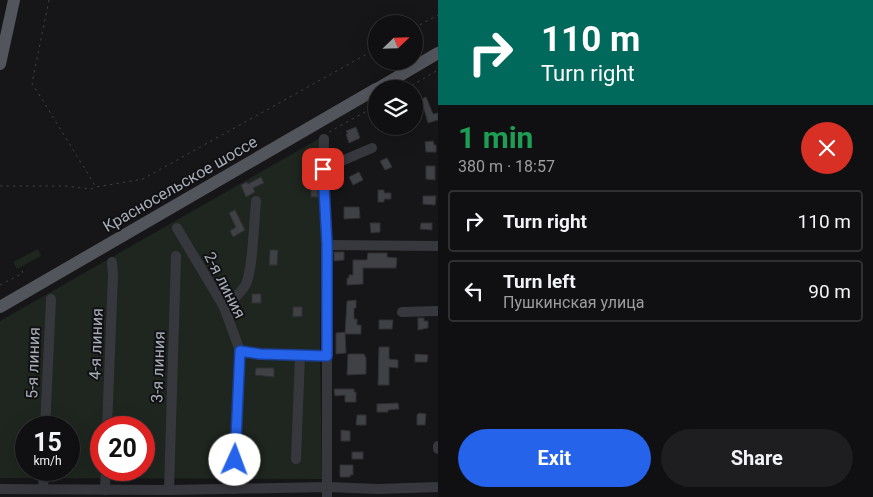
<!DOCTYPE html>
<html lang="en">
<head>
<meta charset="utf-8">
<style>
	body { margin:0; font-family:Roboto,sans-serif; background:#1e1e20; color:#f1f3f6; height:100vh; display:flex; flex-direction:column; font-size:19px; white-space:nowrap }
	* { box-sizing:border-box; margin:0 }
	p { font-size:16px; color:#9c9d9f }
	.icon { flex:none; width:28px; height:28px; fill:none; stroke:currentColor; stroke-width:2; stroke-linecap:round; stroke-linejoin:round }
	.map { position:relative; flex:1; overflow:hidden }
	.side { display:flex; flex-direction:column; background:#101012; width:435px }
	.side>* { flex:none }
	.guide { background:#00695c; color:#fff; overflow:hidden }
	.needle { width:32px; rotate:67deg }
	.buttons { position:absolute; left:368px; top:15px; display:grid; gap:10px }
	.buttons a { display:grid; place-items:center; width:55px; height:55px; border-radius:50%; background:#101012; box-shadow:0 5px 20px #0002,0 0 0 1px #303032; font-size:25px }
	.speed { position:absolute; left:15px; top:416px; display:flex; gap:10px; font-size:25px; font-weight:700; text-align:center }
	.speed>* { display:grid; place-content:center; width:65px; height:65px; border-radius:50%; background:#101012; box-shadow:0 5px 20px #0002,0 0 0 1px #303032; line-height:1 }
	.speed small { font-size:12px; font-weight:400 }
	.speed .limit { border:8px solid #d22; background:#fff; color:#111 }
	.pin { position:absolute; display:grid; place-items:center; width:42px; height:42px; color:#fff; margin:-21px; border-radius:10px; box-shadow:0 2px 8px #0006 }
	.me { position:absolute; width:55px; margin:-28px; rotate:2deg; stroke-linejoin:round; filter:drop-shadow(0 0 4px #0008) }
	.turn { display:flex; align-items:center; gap:18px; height:105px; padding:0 20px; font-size:22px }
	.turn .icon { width:65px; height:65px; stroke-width:2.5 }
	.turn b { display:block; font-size:35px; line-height:42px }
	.round { display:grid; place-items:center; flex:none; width:52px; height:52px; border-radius:26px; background:#1e1e20 }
	.overview { display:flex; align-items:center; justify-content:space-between; height:85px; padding:0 20px }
	h1 { font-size:30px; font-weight:700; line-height:38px; color:#1e9e55 }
	.cta { display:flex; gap:10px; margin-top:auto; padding:10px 20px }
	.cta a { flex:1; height:58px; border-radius:30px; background:#2563eb; color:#fff; font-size:20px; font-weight:700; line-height:58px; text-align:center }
	.cta a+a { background:#1e1e20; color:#f1f3f6 }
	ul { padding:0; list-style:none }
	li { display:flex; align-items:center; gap:15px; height:62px; margin:0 10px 8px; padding:0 10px; border:2px solid #303032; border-radius:5px }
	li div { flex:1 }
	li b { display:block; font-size:19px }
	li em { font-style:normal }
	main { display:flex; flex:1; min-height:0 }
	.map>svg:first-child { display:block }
	.green { fill:#1e261f; fill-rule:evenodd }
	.building { fill:#404145; stroke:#303034 }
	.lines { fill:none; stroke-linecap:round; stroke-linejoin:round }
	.path { stroke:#3d3f44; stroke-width:1; stroke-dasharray:2.5 4; stroke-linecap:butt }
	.minor { stroke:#37383d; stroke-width:10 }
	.major { stroke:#53555c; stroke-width:12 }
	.route-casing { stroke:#184099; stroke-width:12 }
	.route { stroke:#2563eb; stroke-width:9 }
	.labels { text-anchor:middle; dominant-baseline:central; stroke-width:4; stroke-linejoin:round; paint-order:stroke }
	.street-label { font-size:16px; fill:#a8adb8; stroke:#111113 }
</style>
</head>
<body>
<main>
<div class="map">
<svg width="438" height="497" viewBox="0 0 438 497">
	<rect width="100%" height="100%" fill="#161618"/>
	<g class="green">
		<path d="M322,137L320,355L322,479L0,478V321ZM26,428H69V470H26ZM101,428H144V470H101Z"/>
		<path d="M38,249L41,256L17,269L13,262Z"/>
	</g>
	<g class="building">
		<path d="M426,97L433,114L438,113V120L428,123L424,109L417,112L414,103Z"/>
		<path d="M356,127L360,138L349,143L346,134H348L346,131Z"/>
		<path d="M433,141L434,145H436V152H426L425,142Z"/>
		<path d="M387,158L392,167L385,170L380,161Z"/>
		<path d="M426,166H435V180L426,179Z"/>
		<path d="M359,172L363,180L353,185L349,177Z"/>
		<path d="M261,177L264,183L253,188L255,192L246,197L241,185L247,182L248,184Z"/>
		<path d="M311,183L317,184L318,197H311Z"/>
		<path d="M378,190H384V193H391V199H384V202H378Z"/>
		<path d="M423,196H436L435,205L423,204Z"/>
		<path d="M344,207H359L360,218L344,219Z"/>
		<path d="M235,210L245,230L233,237L230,231L236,227L229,213Z"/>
		<path d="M370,223H380V232L371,233Z"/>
		<path d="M421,223H432V230L420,229Z"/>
		<path d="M270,250H278L277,265H269Z"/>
		<path d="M334,252H344V260L334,261Z"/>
		<path d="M368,253H387V257L397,258L396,268H363V284L347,285V278H349V275H353V260H367Z"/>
		<rect x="252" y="294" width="9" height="9"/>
		<path d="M356,300V308H354V319H357V325H361V334H345L347,301Z"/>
		<path d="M293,307H302V316L293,317Z"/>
		<path d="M418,318H424V321H428V328L418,330Z"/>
		<path d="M379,320H393L392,329H379Z"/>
		<path d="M345,332L346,353L336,354V333Z"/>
		<path d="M379,347H389V359L398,360V368L389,367V385H378Z"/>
		<path d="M348,354H364L366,358V374L347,375Z"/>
		<path d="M415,354L428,355L427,362H415Z"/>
		<path d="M256,368H274V377L255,375Z"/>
		<path d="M334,389H354V392H356V402H345V395L335,396Z"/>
		<path d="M398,403L399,409L388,410V412H377V404Z"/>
		<path d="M419,413L426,414L425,425H417V415Z"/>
		<path d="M357,415H366V425H356Z"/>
		<path d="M341,430L350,431V441H341Z"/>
		<rect x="352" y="452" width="11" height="7"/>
		<path d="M340,465H353V475H350V477H340Z"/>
	</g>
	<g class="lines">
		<g class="path">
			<path d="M49,0L32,83L96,187L143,179L376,49"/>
			<path d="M414,28L438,15"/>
			<path d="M406,89L438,70"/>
			<path d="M329,132L376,106"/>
			<path d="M0,186H65L91,189L95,187"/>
			<path d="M0,285L23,273L21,267"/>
		</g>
		<g class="minor">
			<path d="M324,139L323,169L327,245V497"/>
			<path d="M323,169L372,148"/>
			<path d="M177,228L224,307L240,351L234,489"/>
			<path d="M327,245L438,246"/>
			<path d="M224,307C232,300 241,294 246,284C253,269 254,221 256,201"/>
			<path d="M402,312L438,311"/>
			<path d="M240,351L260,354L327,355"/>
			<path d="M45,428L51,299"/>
			<path d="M107,428L113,275L112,262"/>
			<path d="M438,446V449"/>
			<path d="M296,459L300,355"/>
			<path d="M0,489L169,490L328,487L378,489L438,487"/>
			<path d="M43,489L44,470"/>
			<path d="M105,490L106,470"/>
			<path d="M169,490L176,256"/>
		</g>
		<g class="major">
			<path d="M0,64L14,0"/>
			<path d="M377,89L438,53"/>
			<path d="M0,307L376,89"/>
		</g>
	</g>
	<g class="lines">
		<g class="route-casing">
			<path id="route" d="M235,460L240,351L260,354L327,356V244L323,169"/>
		</g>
		<use href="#route" class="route"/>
	</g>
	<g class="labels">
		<g class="street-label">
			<text transform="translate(180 184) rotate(-30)">Красносельское шоссе</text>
			<text transform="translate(225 285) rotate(63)">2-я линия</text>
			<text transform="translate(96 344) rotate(-88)">4-я линия</text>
			<text transform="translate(33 363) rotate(-88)">5-я линия</text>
			<text transform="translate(158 367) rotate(-88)">3-я линия</text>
		</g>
	</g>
</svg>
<div class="buttons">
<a><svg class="needle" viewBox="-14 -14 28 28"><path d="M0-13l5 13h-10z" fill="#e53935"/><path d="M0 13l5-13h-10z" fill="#9c9d9f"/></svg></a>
<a><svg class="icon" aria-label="layers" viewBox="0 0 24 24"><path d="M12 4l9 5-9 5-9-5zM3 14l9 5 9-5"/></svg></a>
</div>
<div class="speed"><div>15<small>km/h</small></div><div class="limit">20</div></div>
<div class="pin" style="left:323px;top:169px;background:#d93025"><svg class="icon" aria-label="arrive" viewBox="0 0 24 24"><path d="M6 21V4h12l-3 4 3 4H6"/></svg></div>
<svg class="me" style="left:235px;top:460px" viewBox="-20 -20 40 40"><circle r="19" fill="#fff"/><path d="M0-13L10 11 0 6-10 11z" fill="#2563eb"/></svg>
</div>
<section class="side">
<div class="guide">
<div class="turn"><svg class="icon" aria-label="right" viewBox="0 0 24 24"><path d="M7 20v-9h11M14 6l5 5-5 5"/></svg><div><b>110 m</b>Turn right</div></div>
</div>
<div class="overview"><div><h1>1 min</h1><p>380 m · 18:57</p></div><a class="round" style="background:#d93025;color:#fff"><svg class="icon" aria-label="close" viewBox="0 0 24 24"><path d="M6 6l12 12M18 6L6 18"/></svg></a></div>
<ul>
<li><svg class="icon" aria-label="right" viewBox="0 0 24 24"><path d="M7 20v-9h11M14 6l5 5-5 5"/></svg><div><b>Turn right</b></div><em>110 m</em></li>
<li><svg class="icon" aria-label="left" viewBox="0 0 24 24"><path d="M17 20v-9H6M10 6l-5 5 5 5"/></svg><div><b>Turn left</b><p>Пушкинская улица</p></div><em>90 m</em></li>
</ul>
<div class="cta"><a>Exit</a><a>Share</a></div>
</section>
</main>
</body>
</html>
